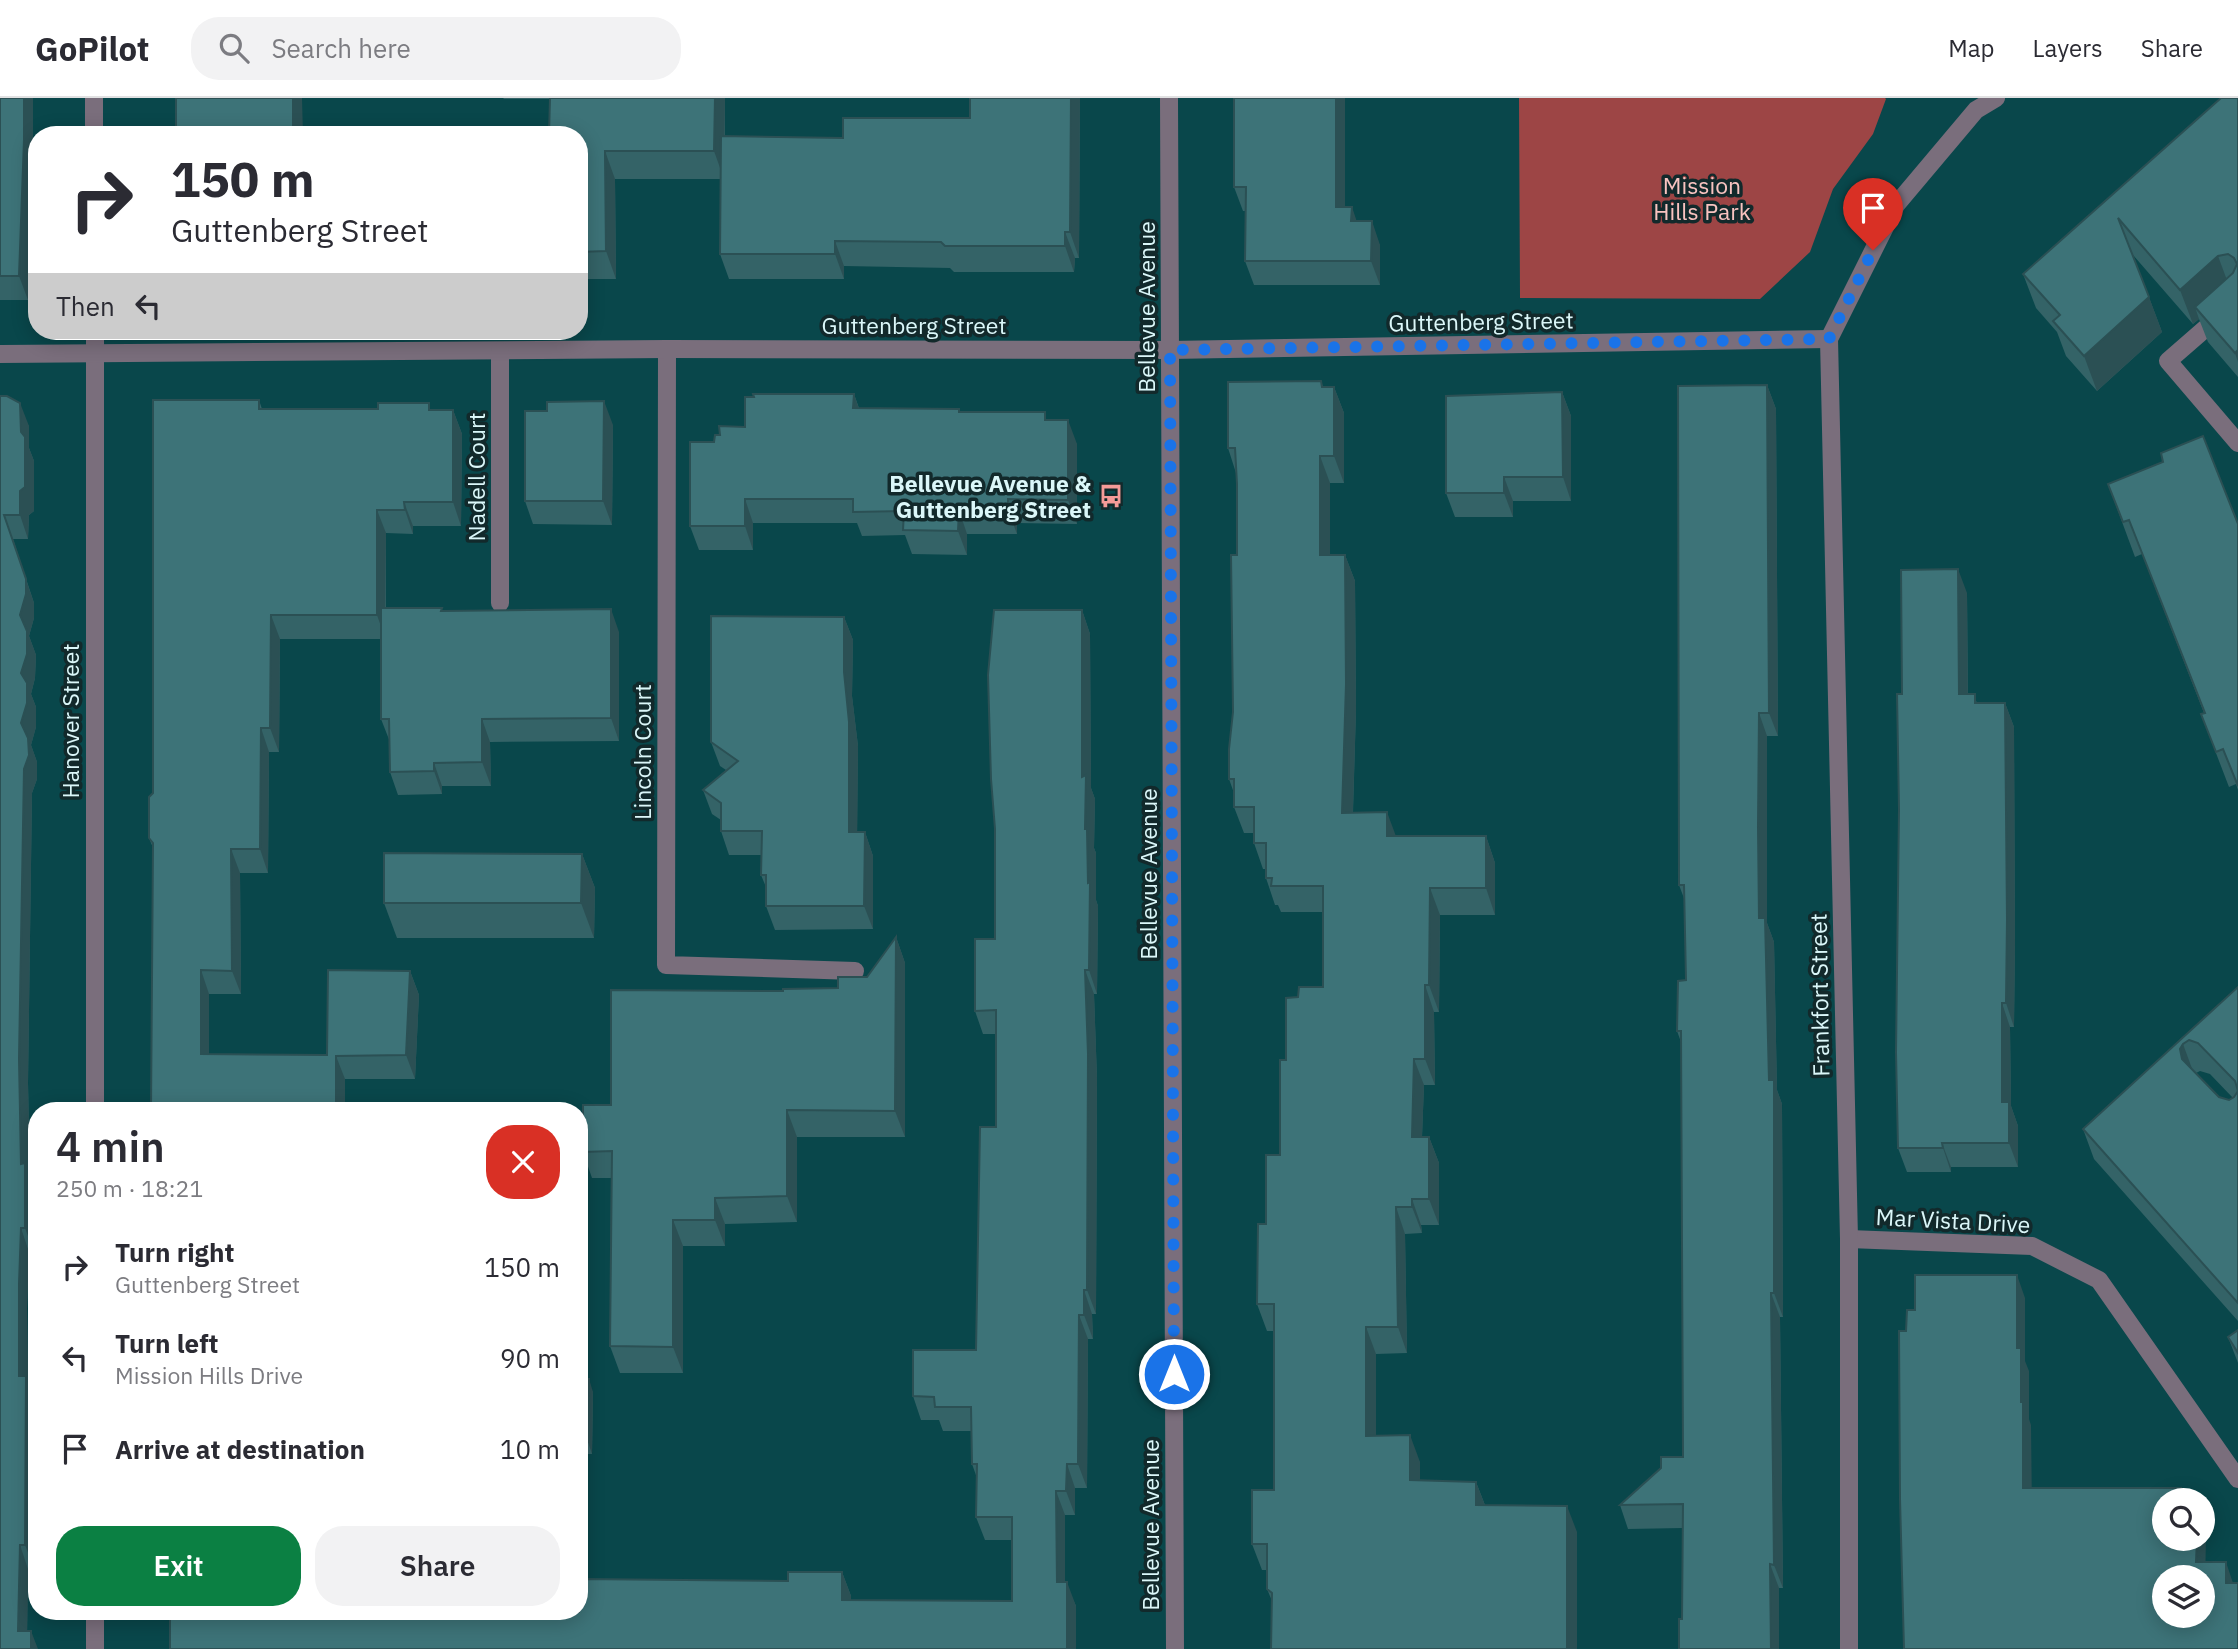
<!DOCTYPE html>
<html lang="en">
<head>
<meta charset="utf-8">
<style>
	body { margin:0; font-family:"IBM Plex Sans",sans-serif; background:#f2f2f3; color:#2b2b33; height:100vh; display:flex; flex-direction:column; font-size:26px; white-space:nowrap }
	* { box-sizing:border-box; margin:0 }
	p { font-size:23px; color:#7c7c81 }
	.icon { flex:none; width:38px; height:38px; fill:none; stroke:currentColor; stroke-width:2; stroke-linecap:round; stroke-linejoin:round }
	.map { position:relative; flex:1; overflow:hidden }
	.details { position:absolute; left:28px; top:1004px; width:560px; height:518px; display:flex; flex-direction:column; background:#fff; border-radius:28px; box-shadow:0 4px 18px #0003 }
	.details>* { flex:none }
	.top-card { position:absolute; left:28px; top:28px; width:560px; height:214px; border-radius:28px; box-shadow:0 4px 18px #0003; background:#fff; color:#2b2b33; overflow:hidden }
	.tools { position:absolute; left:2152px; top:1390px; display:grid; gap:14px }
	.tools a { display:grid; place-items:center; width:63px; height:63px; border-radius:50%; background:#fff; box-shadow:0 4px 18px #0003; font-size:35px }
	.pin { position:absolute; display:grid; place-items:center; width:60px; height:60px; color:#fff; margin:-72px -30px; border-radius:50% 50% 50% 0; rotate:-45deg; box-shadow:0 0 7px #0007 }
	.pin .icon { rotate:45deg }
	.me { position:absolute; width:77px; margin:-38px; rotate:0deg; stroke-linejoin:round; filter:drop-shadow(0 0 5px #0008) }
	.turn { display:flex; align-items:center; gap:24px; height:147px; padding:0 28px; font-size:32px }
	.turn .icon { width:91px; height:91px; stroke-width:2.5 }
	.turn b { display:block; font-size:49px; line-height:60px }
	.then { display:flex; align-items:center; height:66px; padding:0 28px; background:#0003; gap:14px; font-size:26px }
	.round { display:grid; place-items:center; flex:none; width:74px; height:74px; border-radius:28px; background:#f2f2f3 }
	.headline { display:flex; align-items:center; justify-content:space-between; height:119px; padding:0 28px }
	h1 { font-size:42px; font-weight:600; line-height:52px }
	.primary-button { display:flex; gap:14px; margin-top:auto; padding:14px 28px }
	.primary-button a { flex:1; height:80px; border-radius:28px; background:#0b8043; color:#fff; font-size:28px; font-weight:600; line-height:80px; text-align:center }
	.primary-button a+a { background:#f2f2f3; color:#2b2b33 }
	ul { padding:0; list-style:none }
	li { display:flex; align-items:center; gap:21px; height:91px; padding:0 28px }
	li div { flex:1 }
	li b { display:block; font-size:26px }
	li em { font-style:normal }
	header { display:flex; align-items:center; gap:42px; box-sizing:border-box; height:98px; padding:0 35px; background:#fff; border-bottom:2px solid #e1e1e2 }
	header strong { font-size:33px }
	nav { display:flex; gap:38px; margin-inline-start:auto; font-size:24px }
	.search { width:490px; height:63px; background:#f2f2f3; display:flex; align-items:center; gap:18px; box-sizing:border-box; padding:0 24px; border-radius:28px; color:#7c7c81; font-size:26px }
	.map>svg:first-child { display:block }
	.green { fill:#9d4545 }
	.lines { fill:none; stroke-linecap:round; stroke-linejoin:round }
	.street { stroke:#7a6e7c; stroke-width:18 }
	.wall { fill:#346367; fill-rule:evenodd }
	.shaded-wall { fill:#2b5054 }
	.building { fill:#3d7378; stroke:#2b5054; stroke-width:2; fill-rule:evenodd }
	.route { stroke:#1a73e8; stroke-width:12; stroke-dasharray:0 21.6 }
	.labels { text-anchor:middle; dominant-baseline:central; stroke-width:7; stroke-linejoin:round; paint-order:stroke }
	.park-label { font-size:23px; fill:#f8c3c0; stroke:#12292b }
	.street-label { font-size:23px; fill:#dbf7f9; stroke:#12292b }
	.poi-label { font-size:23px; font-weight:bold; fill:#dbf7f9; stroke:#12292b; text-anchor:end }
</style>
</head>
<body>
<header>
<strong>GoPilot</strong>
<div class="search"><svg class="icon" aria-label="search" viewBox="0 0 24 24"><circle cx="10" cy="10" r="6"/><path d="M15 15l6 6"/></svg>Search here</div>
<nav><a>Map</a><a>Layers</a><a>Share</a></nav>
</header>
<div class="map">
<svg width="2238" height="1551" viewBox="0 0 2238 1551">
	<rect width="100%" height="100%" fill="#09474b"/>
	<path class="green" d="M1519,0H1885L1886,1L1873,36L1833,91L1810,154L1760,201L1520,200Z"/>
	<g class="lines">
		<g class="street">
			<path d="M94,0V37"/>
			<path d="M1169,0L1175,1551"/>
			<path d="M2238,202L2168,263L2238,345"/>
			<path d="M95,233V1013"/>
			<path d="M667,251L666,867L855,873"/>
			<path d="M0,256L667,251L1170,252L1829,241"/>
			<path d="M500,505V253"/>
			<path d="M1849,1141L2032,1148L2099,1182L2238,1381"/>
			<path d="M95,1514V1551"/>
			<path d="M1849,1551V1141L1829,241L1896,107L1976,12L1996,0"/>
		</g>
	</g>
	<g class="wall">
		<path d="M0,0H33V66L28,202H0Z"/>
		<path d="M503,0H725V38L843,40L970,20L1080,0L1079,160H1075L1074,174H954L950,170L844,168V181H729L720,156L721,81H615L616,181H579V37L550,1H504Z"/>
		<path d="M1345,0V109L1357,123L1380,147V187H1254L1245,163L1246,113H1243L1234,89Z"/>
		<path d="M2238,0V279L2208,244L2199,221L2193,226L2133,157L2162,234L2097,293L2066,258L2057,234L2036,210L2023,176Z"/>
		<path d="M1321,283L1323,289H1334L1344,315V385H1330V457H1345L1355,483L1356,612L1353,715L1396,738H1486L1495,765V817H1440L1439,914H1434L1435,987H1424L1422,1039H1429L1439,1065V1127H1421L1422,1135L1405,1136L1407,1255L1376,1256V1338L1420,1364V1382L1476,1384L1485,1407L1577,1434V1551H1271L1272,1503L1267,1491V1472H1262L1252,1446L1274,1392V1233H1267L1257,1206L1266,1126L1280,1057L1286,962L1298,899L1323,889V814H1281L1278,807H1275L1266,780V771H1263L1254,745V735H1244L1234,709V695L1229,681L1233,614L1237,457L1236,375L1228,350Z"/>
		<path d="M1767,287L1776,311L1778,638H1767V825L1774,844L1777,992L1782,1006L1783,1219H1780L1783,1490H1779L1682,1521L1683,1430L1628,1431L1620,1407L1683,1359L1681,944L1677,933L1686,882L1685,803L1679,787Z"/>
		<path d="M1562,294L1571,318V403H1513V419H1455L1446,395Z"/>
		<path d="M854,296L859,310L960,314L1048,322L1077,346V426L1017,425V436H967V457L912,456L905,437L862,438L857,425H753V452H699L690,428L714,344L720,337Z"/>
		<path d="M0,298L29,328V350L34,363V413L29,417L28,441H13L34,505V520L29,538L36,557L35,580L31,596L36,609V629L31,647L37,664V681L32,695L28,985L30,1078L34,1089V1154H29L27,1210L28,1284L34,1302V1470L28,1471L27,1533L0,1551Z"/>
		<path d="M259,302L262,311L453,312L462,336L461,428H413V436L386,435V510H442V513L619,534V643L490,644L491,688H442V696L398,697L390,674V644L381,621V541H280L279,654H269L268,775H240L241,896H209V957H327L410,873L419,897L415,981H345L151,1013L153,750L149,740L153,695Z"/>
		<path d="M547,313L613,327L612,427L533,426L525,403Z"/>
		<path d="M2108,386L2238,426V692L2236,686L2229,689L2201,616L2204,615L2142,456L2135,459Z"/>
		<path d="M1967,495L1968,596L1978,605H2005L2014,629L2015,845L2014,929H2010L2011,1008L2018,1028V1069H1951V1074H1907L1898,1050L1902,596Z"/>
		<path d="M1082,512L1090,536L1091,690L1095,701L1094,750L1096,755V802L1098,808L1097,896H1094L1097,980L1096,1216H1092L1093,1241H1088L1087,1390H1075V1417H1065V1484L1076,1508V1551L170,1514L788,1483L842,1474L851,1498V1502L1012,1503V1442H985L976,1419L977,1380L972,1366L971,1333H943L939,1322H921L913,1298L976,1252L996,1029V936H983L975,913L995,841Z"/>
		<path d="M844,519L853,542L852,598L858,648L857,734H865L873,758V831L775,832L766,808V789L761,777L762,757H729L721,733V722L712,716L703,692L726,672L720,668L711,644Z"/>
		<path d="M582,756L595,790L594,840H397L384,805Z"/>
		<path d="M896,839L905,865V1039H797V1124L725,1126V1148H683V1275H620L610,1248L611,1080H592L583,1054L611,1007L783,893L838,890L867,879Z"/>
		<path d="M2238,889V1223L2094,1061L2083,1031ZM2200,973L2210,976L2233,1000L2229,1002L2219,999L2196,975Z"/>
		<path d="M2238,1232V1265L2228,1239Z"/>
		<path d="M579,1281L593,1294L592,1356H579Z"/>
	</g>
	<g class="shaded-wall">
		<path d="M24,0H33V66L28,202L19,178Z"/>
		<path d="M293,0H302L303,37L293,29Z"/>
		<path d="M715,0H725L724,81L714,53Z"/>
		<path d="M1071,0H1080L1079,160L1070,134Z"/>
		<path d="M1336,0H1345V133L1336,109Z"/>
		<path d="M605,53L615,81L616,181L606,153Z"/>
		<path d="M1352,109L1360,133L1351,123Z"/>
		<path d="M1372,123L1380,147V187L1371,163Z"/>
		<path d="M1065,134L1075,160L1074,174L1065,148Z"/>
		<path d="M835,143L844,168V181L835,156Z"/>
		<path d="M2218,158L2231,193L2195,209L2199,221L2193,226L2180,192Z"/>
		<path d="M2149,199L2162,234L2097,293L2084,258Z"/>
		<path d="M2238,252V264L2235,255Z"/>
		<path d="M1767,287L1776,311L1778,638L1769,615Z"/>
		<path d="M1334,289L1344,315V385L1334,358Z"/>
		<path d="M1562,294L1571,318V403L1563,379Z"/>
		<path d="M854,296L862,320L853,310Z"/>
		<path d="M604,303L613,327L612,427L603,403Z"/>
		<path d="M20,305L29,328V350L34,363V413L29,417L28,441L20,417Z"/>
		<path d="M453,312L462,336L461,428L453,404Z"/>
		<path d="M1068,322L1077,346V426L1068,402Z"/>
		<path d="M1320,358L1330,385V483L1320,457Z"/>
		<path d="M1504,379L1513,403V419L1504,395Z"/>
		<path d="M745,401L753,425V452L745,428Z"/>
		<path d="M1008,401L1017,425V436L1008,412Z"/>
		<path d="M404,404L413,428V436L405,412Z"/>
		<path d="M377,412L386,435L385,540L377,517Z"/>
		<path d="M959,412L967,436V457L958,433Z"/>
		<path d="M4,417L34,505V520L29,538L36,557L35,580L31,596L36,609V629L31,647L37,664V681L32,695L28,985L30,1078L34,1089V1154L25,1130L21,1066L19,961L21,575L20,517Z"/>
		<path d="M1345,457L1355,483L1356,612L1352,741L1342,715Z"/>
		<path d="M1958,471L1967,495L1968,620L1959,596Z"/>
		<path d="M611,511L619,534V643L611,620Z"/>
		<path d="M1082,512L1090,536L1091,690L1095,701L1094,750L1096,755V802L1098,808L1097,896L1089,872L1088,785L1082,679Z"/>
		<path d="M271,517L280,541L279,654L270,630Z"/>
		<path d="M844,519L853,542L852,598L858,648L857,758L849,734L844,574Z"/>
		<path d="M2005,605L2014,629L2015,845L2014,929L2006,905Z"/>
		<path d="M1759,615L1767,638V825L1774,844L1777,992L1782,1006L1783,1219L1774,1195L1769,982L1759,820Z"/>
		<path d="M482,621L490,644L491,688L482,664Z"/>
		<path d="M261,630L269,654L268,775L260,751Z"/>
		<path d="M434,665L442,688V696L434,673Z"/>
		<path d="M1387,714L1397,741L1387,738Z"/>
		<path d="M865,734L873,758V831L864,808Z"/>
		<path d="M1486,738L1495,765V817L1486,790Z"/>
		<path d="M231,751L240,775L241,896L232,873Z"/>
		<path d="M582,756L595,790L594,840L581,805Z"/>
		<path d="M1430,790L1440,817L1439,914L1429,887Z"/>
		<path d="M896,839L905,865V1039L895,1013Z"/>
		<path d="M201,872L209,896V980L201,956Z"/>
		<path d="M1085,872L1094,896L1097,980L1096,1216L1087,1192Z"/>
		<path d="M410,873L419,897L415,981L406,957Z"/>
		<path d="M1425,887L1434,914L1435,987L1425,961Z"/>
		<path d="M2002,905L2010,929L2011,1008L2018,1028V1069L2009,1045L2002,1004Z"/>
		<path d="M2183,946L2194,976L2182,961L2180,951Z"/>
		<path d="M336,958L345,981V1013H336Z"/>
		<path d="M1414,961L1424,987L1421,1065L1412,1039Z"/>
		<path d="M787,1012L797,1039V1124L787,1098Z"/>
		<path d="M1429,1039L1439,1065V1127L1429,1101Z"/>
		<path d="M1942,1045L1951,1069V1074L1943,1050Z"/>
		<path d="M715,1100L725,1126V1148L715,1122Z"/>
		<path d="M1412,1101L1421,1127L1422,1135L1412,1109Z"/>
		<path d="M1396,1109L1405,1136L1407,1255L1398,1229Z"/>
		<path d="M673,1122L683,1148V1275L673,1249Z"/>
		<path d="M21,1130L29,1154L27,1210L28,1284L34,1302V1470L25,1447L19,1278V1186Z"/>
		<path d="M2017,1177L2025,1200V1263L2029,1273V1321L2031,1327L2032,1413L2023,1390L2021,1304L2017,1250Z"/>
		<path d="M1084,1192L1092,1216L1093,1241L1084,1217Z"/>
		<path d="M1771,1195L1780,1219L1783,1490L1774,1467Z"/>
		<path d="M1079,1217L1088,1241L1087,1390L1078,1366Z"/>
		<path d="M1366,1229L1376,1256V1365L1366,1338Z"/>
		<path d="M589,1281L593,1294L592,1356L588,1344Z"/>
		<path d="M1410,1337L1420,1364V1409L1410,1382Z"/>
		<path d="M1067,1366L1075,1390V1417L1066,1393Z"/>
		<path d="M1476,1384L1486,1410L1476,1407Z"/>
		<path d="M2181,1390L2185,1402H2181Z"/>
		<path d="M1056,1393L1065,1417V1508L1057,1484Z"/>
		<path d="M1567,1408L1577,1434V1551H1567Z"/>
		<path d="M2203,1433L2206,1439L2205,1488L2196,1464L2197,1440H2203Z"/>
		<path d="M20,1447L28,1471L27,1551L18,1533Z"/>
		<path d="M2226,1464L2234,1488L2226,1485Z"/>
		<path d="M1770,1466L1779,1490V1551H1771Z"/>
		<path d="M842,1474L851,1498V1526L842,1502Z"/>
		<path d="M1067,1484L1076,1508V1551H1067Z"/>
		<path d="M31,1533L38,1551H31Z"/>
	</g>
	<g class="building">
		<path d="M0,0H24V42L19,178H0Z"/>
		<path d="M176,0H293V29L373,30L372,37H146L176,35Z"/>
		<path d="M550,0H715L714,53H605L606,153L579,154V37H549Z"/>
		<path d="M970,0H1071L1070,134H1065V148H945L941,144L835,143V156H720L721,38L843,40V20H970Z"/>
		<path d="M1234,0H1336V109H1352L1351,123H1372L1371,163H1245L1246,89H1234Z"/>
		<path d="M2221,0H2238V252L2235,255L2195,209L2233,175L2237,166L2234,160L2228,156L2218,158L2180,192L2118,120L2149,199L2084,258L2053,223L2060,217L2023,176Z"/>
		<path d="M1321,283L1322,289H1334V358H1320V457H1345L1346,586L1342,715L1387,714V738H1486V790H1430L1429,887H1425V961H1414L1412,1039H1429V1101H1412V1109H1396L1398,1229H1366V1338L1410,1337V1382L1476,1384V1407L1567,1408V1551H1271L1272,1495L1267,1491V1446H1252V1392H1274V1206H1257L1258,1126H1266V1057H1280V962H1286V900L1298,899L1299,889H1323V788H1271L1272,780H1266V745H1254V709H1234V681H1229V651L1233,614L1231,457H1237V386L1235,350H1228V284Z"/>
		<path d="M1767,287L1769,615H1759L1758,729L1759,820H1765L1769,982H1774V1195H1771L1774,1467L1770,1466L1771,1551H1679V1521H1682L1683,1406L1620,1407L1661,1370V1359H1683L1681,933H1677L1678,883L1686,882L1684,787H1679L1678,288Z"/>
		<path d="M1562,294L1563,379H1504V395H1446V298Z"/>
		<path d="M753,296H854L853,310L959,311V314H1045V322H1068V402L1008,401V412H959L958,433L903,432L904,413L853,414V401H745V428H690V344H714L715,337H720L719,328L745,329V299H754Z"/>
		<path d="M0,298H7L20,305L21,334L25,339V389L20,393V417H4L26,481V496L20,517L27,533V556L21,575L27,585V605L21,625L28,640L29,657L24,671L19,961L21,1066L25,1065V1130H21L19,1186V1278H26L25,1447H20L18,1533H31V1551H0Z"/>
		<path d="M153,302H259V311H378V305H429V312H453V404H404L405,412H377V517H271L270,630H261L260,751H231L232,873L201,872V956L327,957L328,872L410,873L406,957L336,958V1013H151L153,745L149,740V699L153,695Z"/>
		<path d="M604,303L603,403H525V313H547V304Z"/>
		<path d="M2203,338L2238,426V688L2223,651L2216,654L2201,616L2205,615L2129,422L2123,424L2108,386L2163,364L2161,355Z"/>
		<path d="M1958,471L1959,596H1975V605H2005L2007,821L2006,905H2002V1004H2009V1045H1942L1943,1050H1898L1896,954L1899,711L1897,596H1902L1901,472Z"/>
		<path d="M381,510H442L441,513L611,511V620L482,621V664L434,665V673L390,674L389,621H381Z"/>
		<path d="M994,512H1082V679L1086,677L1085,731H1087L1088,785L1090,784L1089,872H1085L1088,956L1087,1192H1084V1217H1079L1078,1366H1067L1066,1393H1056L1057,1484H1067V1551H170V1514H579V1481L788,1483V1474H842V1502L1012,1503V1419H976L977,1366H972L971,1309H935L934,1299L913,1298V1252H976L980,1029H996V912L975,913V841H995V731L991,681L988,577Z"/>
		<path d="M711,518L844,519V574L849,624V734H865L864,808H766V777H761L762,733H721V705L703,692L738,663L711,644Z"/>
		<path d="M384,755L582,756L581,805H384Z"/>
		<path d="M896,839L895,1013L787,1012V1098L715,1100V1122H673V1249L610,1248L612,1053L583,1054V1007H611V892L783,893V891L838,890V879H867Z"/>
		<path d="M2238,889V1205L2083,1031ZM2189,942L2198,945L2235,983L2238,993L2234,999L2229,1002L2219,999L2182,961L2180,951L2183,946Z"/>
		<path d="M1915,1177H2017V1250H2021V1304H2023V1390H2181V1402H2165V1440H2197L2196,1464H2226V1485H2238V1551H1904L1900,1401L1899,1233H1906L1907,1212H1915ZM2165,1479H2203V1517H2165Z"/>
		<path d="M2238,1232V1255L2228,1239Z"/>
		<path d="M579,1281H589L588,1344H579Z"/>
	</g>
	<g class="lines">
		<path class="route" d="M1174,1276L1170,252L1829,241L1873,152"/>
	</g>
	<defs>
		<g id="bus-bare" transform="scale(1.89)"><path d="M-5-6H5V4H4V6H2V4H-2V6H-4V4H-5ZM-3.5-4V0h7V-4ZM-3.5 1.2v1.5H-2V1.2ZM2 1.2v1.5H3.5V1.2Z" fill="#f59b98" stroke="#12292b" stroke-width="2.5" paint-order="stroke"/></g>
	</defs>
	<g fill-rule="evenodd">
		<use href="#bus-bare" x="1111" y="398"/>
	</g>
	<g class="labels">
		<g class="park-label">
			<text x="1702" y="87">Mission<tspan x="1702" dy="26">Hills Park</tspan></text>
		</g>
		<g class="street-label">
			<text transform="translate(1146 209) rotate(-90)">Bellevue Avenue</text>
			<text transform="translate(1481 223) rotate(-1)">Guttenberg Street</text>
			<text x="914" y="227">Guttenberg Street</text>
			<text transform="translate(476 379) rotate(-90)">Nadell Court</text>
			<text transform="translate(70 623) rotate(-90)">Hanover Street</text>
			<text transform="translate(642 654) rotate(-90)">Lincoln Court</text>
			<text transform="translate(1148 776) rotate(-90)">Bellevue Avenue</text>
			<text transform="translate(1819 897) rotate(-91)">Frankfort Street</text>
			<text transform="translate(1953 1122) rotate(3)">Mar Vista Drive</text>
			<text transform="translate(1150 1427) rotate(-90)">Bellevue Avenue</text>
		</g>
		<g class="poi-label">
			<text x="1091" y="385">Bellevue Avenue &amp;<tspan x="1091" dy="26">Guttenberg Street</tspan></text>
		</g>
	</g>
</svg>
<div class="tools">
<a><svg class="icon" aria-label="search" viewBox="0 0 24 24"><circle cx="10" cy="10" r="6"/><path d="M15 15l6 6"/></svg></a>
<a><svg class="icon" aria-label="layers" viewBox="0 0 24 24"><path d="M12 4l9 5-9 5-9-5zM3 14l9 5 9-5"/></svg></a>
</div>
<div class="pin" style="left:1873px;top:152px;background:#d93025"><svg class="icon" aria-label="arrive" viewBox="0 0 24 24"><path d="M6 21V4h12l-3 4 3 4H6"/></svg></div>
<svg class="me" style="left:1174px;top:1276px" viewBox="-20 -20 40 40"><circle r="17" fill="#1a73e8" stroke="#fff" stroke-width="3"/><path d="M0-11L8 9 0 5-8 9z" fill="#fff"/></svg>
<div class="top-card">
<div class="turn"><svg class="icon" aria-label="right" viewBox="0 0 24 24"><path d="M7 20v-9h11M14 6l5 5-5 5"/></svg><div><b>150 m</b>Guttenberg Street</div></div>
<div class="then">Then<svg class="icon" aria-label="left" viewBox="0 0 24 24"><path d="M17 20v-9H6M10 6l-5 5 5 5"/></svg></div>
</div>
<section class="details">
<div class="headline"><div><h1>4 min</h1><p>250 m · 18:21</p></div><a class="round" style="background:#d93025;color:#fff"><svg class="icon" aria-label="close" viewBox="0 0 24 24"><path d="M6 6l12 12M18 6L6 18"/></svg></a></div>
<ul>
<li><svg class="icon" aria-label="right" viewBox="0 0 24 24"><path d="M7 20v-9h11M14 6l5 5-5 5"/></svg><div><b>Turn right</b><p>Guttenberg Street</p></div><em>150 m</em></li>
<li><svg class="icon" aria-label="left" viewBox="0 0 24 24"><path d="M17 20v-9H6M10 6l-5 5 5 5"/></svg><div><b>Turn left</b><p>Mission Hills Drive</p></div><em>90 m</em></li>
<li><svg class="icon" aria-label="arrive" viewBox="0 0 24 24"><path d="M6 21V4h12l-3 4 3 4H6"/></svg><div><b>Arrive at destination</b></div><em>10 m</em></li>
</ul>
<div class="primary-button"><a>Exit</a><a>Share</a></div>
</section>
</div>
</body>
</html>
